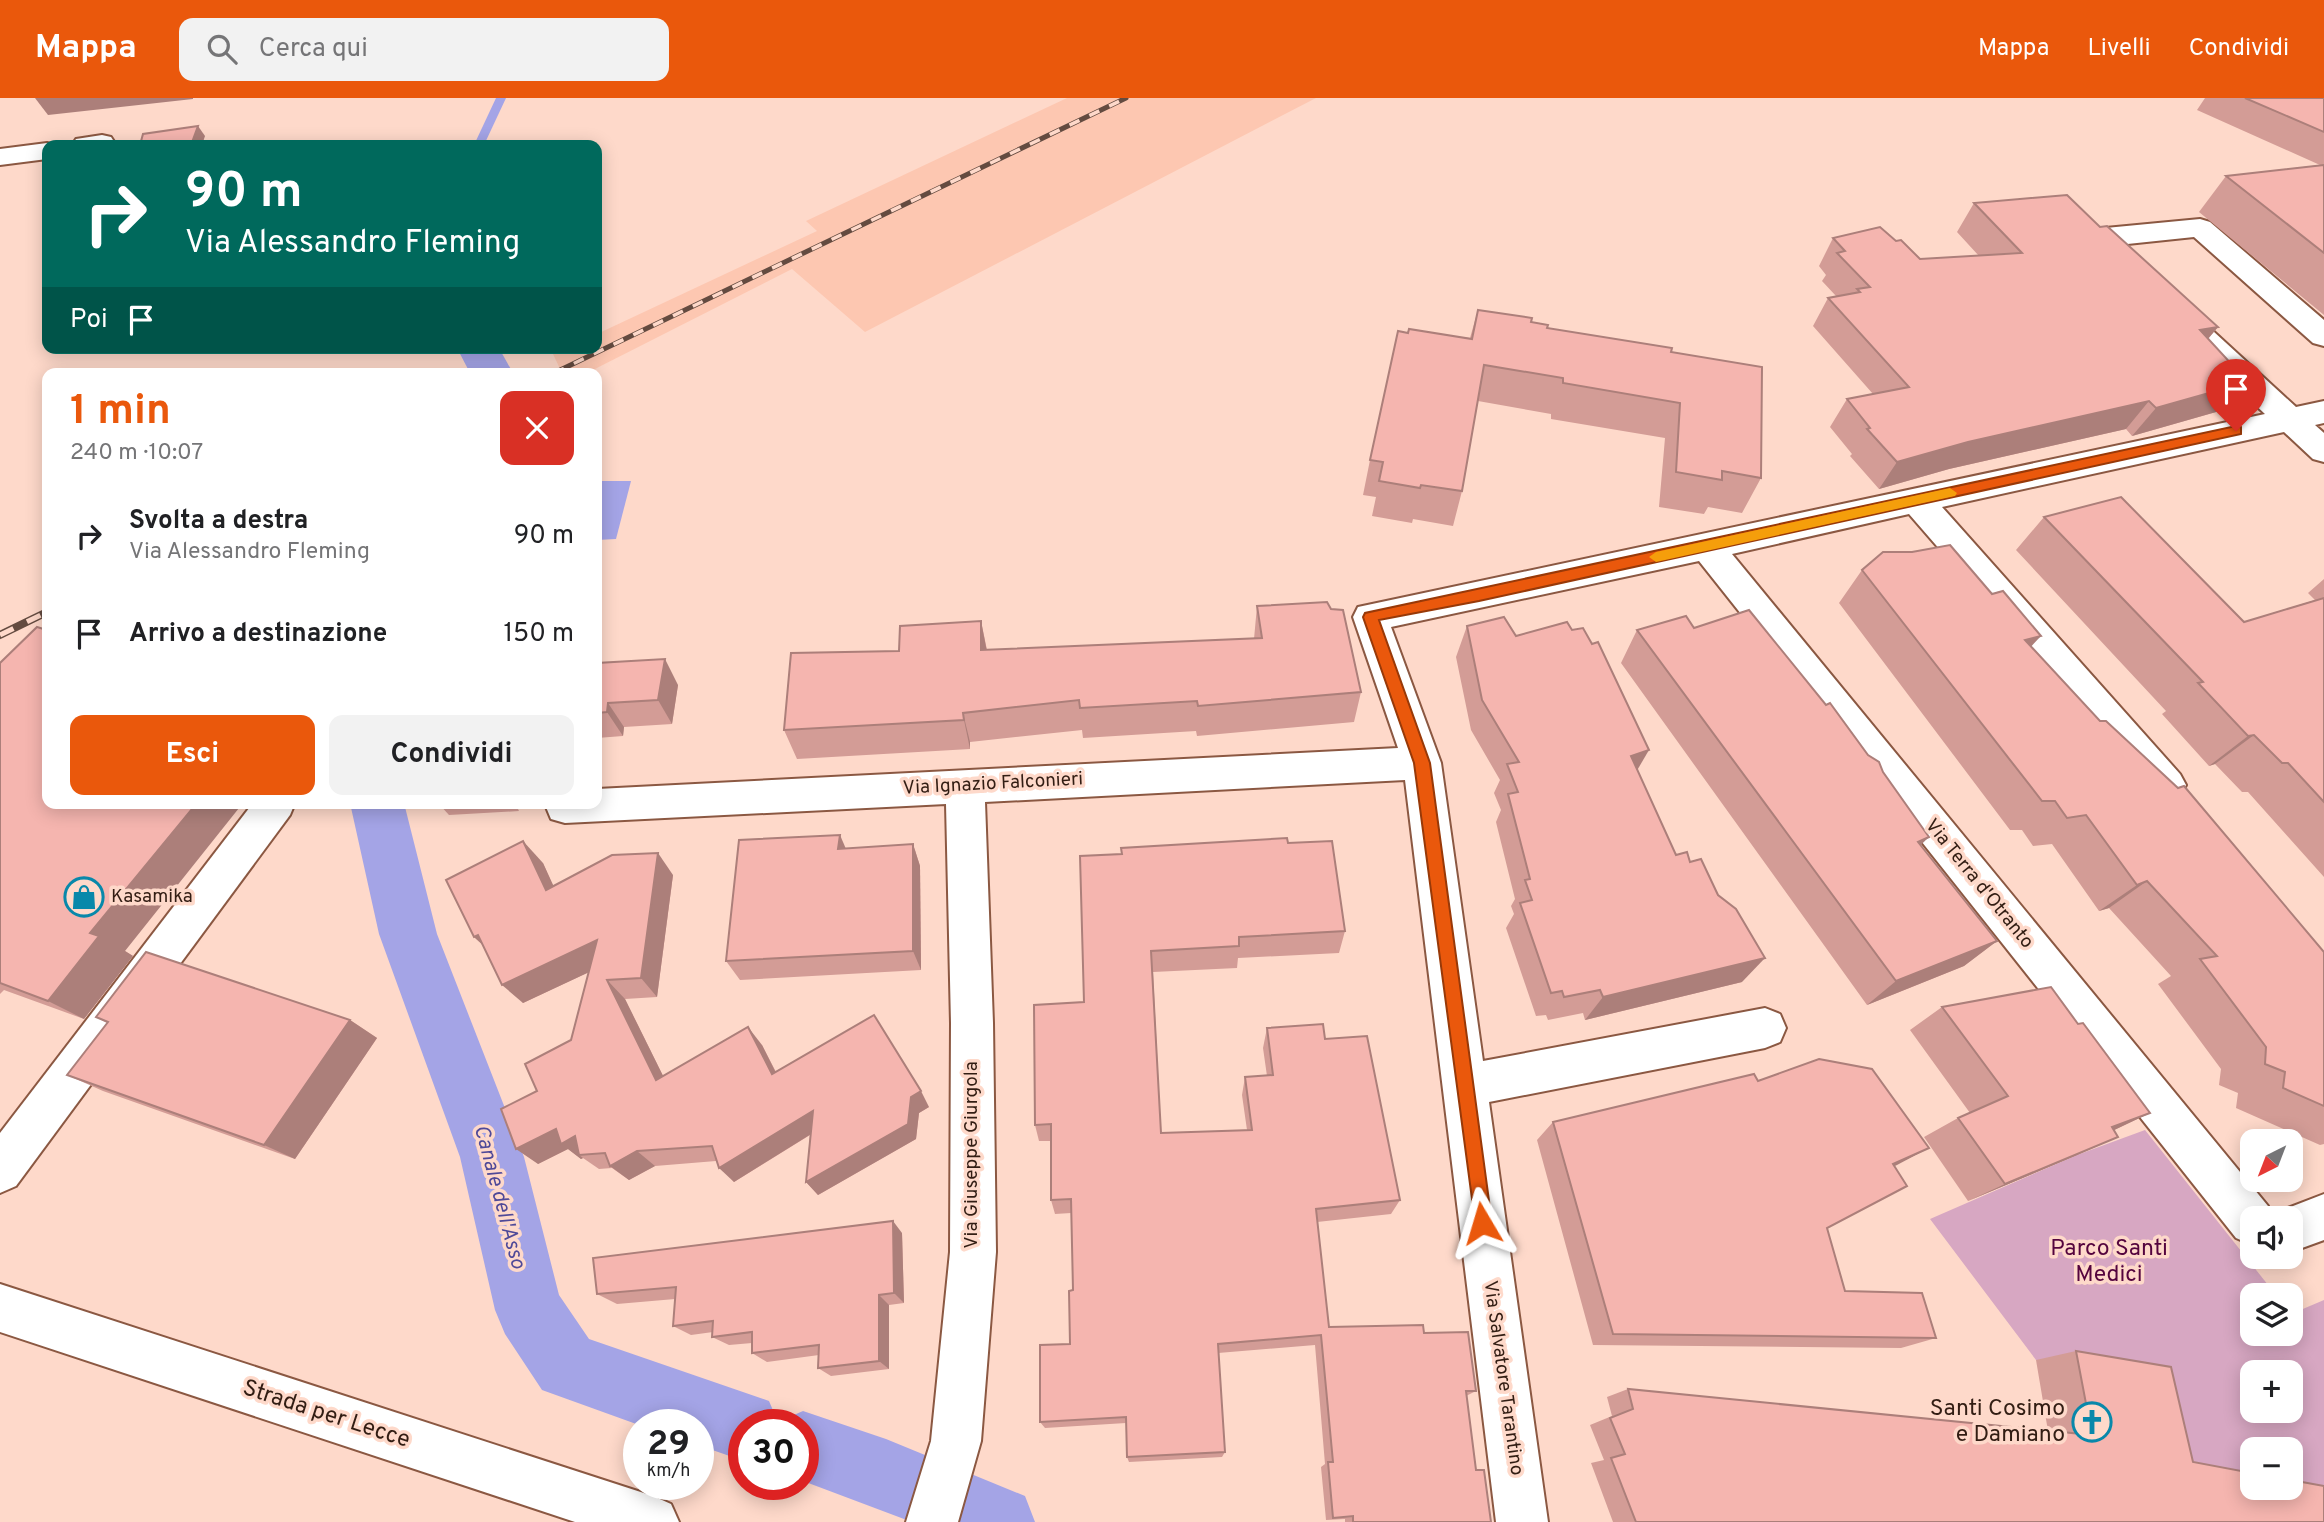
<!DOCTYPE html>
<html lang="it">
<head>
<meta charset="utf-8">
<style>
	body { margin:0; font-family:Overpass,sans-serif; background:#f2f2f2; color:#202124; height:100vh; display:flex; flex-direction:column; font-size:26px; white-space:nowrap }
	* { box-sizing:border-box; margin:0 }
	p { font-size:23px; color:#757577 }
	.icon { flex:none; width:38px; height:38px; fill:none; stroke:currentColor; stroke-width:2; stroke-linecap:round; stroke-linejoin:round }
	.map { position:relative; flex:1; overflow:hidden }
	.details { position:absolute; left:42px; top:270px; width:560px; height:441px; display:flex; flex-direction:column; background:#fff; border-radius:14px; box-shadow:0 4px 18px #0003 }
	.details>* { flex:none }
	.banner { position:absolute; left:42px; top:42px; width:560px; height:214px; border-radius:14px; box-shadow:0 4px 18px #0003; background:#00695c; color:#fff; overflow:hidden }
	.needle { width:46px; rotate:222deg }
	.tools { position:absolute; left:2240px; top:1031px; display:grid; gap:14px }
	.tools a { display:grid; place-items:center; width:63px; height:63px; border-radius:14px; background:#fff; box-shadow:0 4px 18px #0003; font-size:35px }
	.speed { position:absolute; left:623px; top:1311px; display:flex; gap:14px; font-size:35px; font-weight:700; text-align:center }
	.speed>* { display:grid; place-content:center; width:91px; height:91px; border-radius:50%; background:#fff; box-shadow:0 4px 18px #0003; line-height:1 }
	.speed small { font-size:18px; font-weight:400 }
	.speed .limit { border:10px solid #d22; background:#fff; color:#111 }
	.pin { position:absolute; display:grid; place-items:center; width:60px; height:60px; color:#fff; margin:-72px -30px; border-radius:50% 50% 50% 0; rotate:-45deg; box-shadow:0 0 7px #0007 }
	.pin .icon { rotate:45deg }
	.me { position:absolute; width:77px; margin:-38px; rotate:353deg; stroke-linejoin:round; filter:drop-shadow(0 0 5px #0008) }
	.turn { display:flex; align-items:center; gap:24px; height:147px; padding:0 28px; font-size:32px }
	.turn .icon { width:91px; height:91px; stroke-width:2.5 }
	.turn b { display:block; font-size:49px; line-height:60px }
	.then { display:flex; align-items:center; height:66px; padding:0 28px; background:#0003; gap:14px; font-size:26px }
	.round { display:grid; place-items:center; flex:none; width:74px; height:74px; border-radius:14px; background:#f2f2f2 }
	.head { display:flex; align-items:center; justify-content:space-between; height:119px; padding:0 28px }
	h1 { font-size:42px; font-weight:700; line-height:52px; color:#ea580c }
	.primary-button { display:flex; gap:14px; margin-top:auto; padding:14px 28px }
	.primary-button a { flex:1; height:80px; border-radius:14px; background:#ea580c; color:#fff; font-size:28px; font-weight:700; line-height:80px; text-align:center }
	.primary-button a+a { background:#f2f2f2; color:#202124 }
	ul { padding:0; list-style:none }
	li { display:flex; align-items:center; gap:21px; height:98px; padding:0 28px }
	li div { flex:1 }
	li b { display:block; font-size:26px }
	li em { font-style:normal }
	header { display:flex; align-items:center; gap:42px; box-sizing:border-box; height:98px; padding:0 35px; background:#ea580c; color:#fff }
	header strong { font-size:33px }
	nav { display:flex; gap:38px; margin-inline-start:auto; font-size:24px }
	.search { width:490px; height:63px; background:#f2f2f2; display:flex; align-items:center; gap:18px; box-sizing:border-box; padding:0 24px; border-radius:14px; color:#757577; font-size:26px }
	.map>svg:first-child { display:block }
	.built { fill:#fdc7b1 }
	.green { fill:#d7a7c2; fill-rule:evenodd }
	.water { fill:#a4a4e6 }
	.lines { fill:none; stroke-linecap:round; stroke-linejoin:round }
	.stream { fill:#a4a4e6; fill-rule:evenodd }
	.canal { fill:#a4a4e6; fill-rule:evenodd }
	.minor-casing { stroke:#8b5842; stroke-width:4 }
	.major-casing { stroke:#8b5842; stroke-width:4 }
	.minor { fill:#fff; fill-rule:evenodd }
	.major { fill:#fff; fill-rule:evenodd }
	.rail-far1-casing { stroke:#644b40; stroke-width:5 }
	.rail-casing { stroke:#644b40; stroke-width:8 }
	.rail-far1 { stroke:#fed9ca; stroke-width:3.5; stroke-dasharray:11; stroke-linecap:butt }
	.rail { stroke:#fed9ca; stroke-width:5; stroke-dasharray:15; stroke-linecap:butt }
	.wall { fill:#d39c96 }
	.shaded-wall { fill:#ac7f7a }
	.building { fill:#f5b5af; stroke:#ac7f7a; stroke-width:2 }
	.route { fill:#ea580c; stroke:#983908; stroke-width:2 }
	.slow { fill:#f59e0b }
	.labels { text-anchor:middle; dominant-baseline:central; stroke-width:7; stroke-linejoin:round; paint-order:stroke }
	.street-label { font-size:19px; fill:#321d13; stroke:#fed9ca }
	.poi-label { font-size:19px; fill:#321d13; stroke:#fed9ca; text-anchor:start }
	.water-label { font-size:21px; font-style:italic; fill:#4f4998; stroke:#fed9ca }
	.near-park-label { font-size:23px; fill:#55043e; stroke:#fed9ca }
	.near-poi-label { font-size:23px; fill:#321d13; stroke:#fed9ca; text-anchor:end }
	.near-street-label { font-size:23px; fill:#321d13; stroke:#fed9ca }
</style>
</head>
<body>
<header>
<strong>Mappa</strong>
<div class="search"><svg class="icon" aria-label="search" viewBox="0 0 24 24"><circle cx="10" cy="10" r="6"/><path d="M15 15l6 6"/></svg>Cerca qui</div>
<nav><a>Mappa</a><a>Livelli</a><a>Condividi</a></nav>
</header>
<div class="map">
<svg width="2324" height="1424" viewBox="0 0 2324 1424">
	<rect width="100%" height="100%" fill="#fed9ca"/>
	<path class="built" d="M1067,0H1316L865,234L792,171L587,275H562L553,256L566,250H597V236L817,133L806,123Z"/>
	<path class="green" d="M2145,1032L2276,1197H2252V1236H2291V1216L2324,1202V1424L2291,1390V1351H2252V1388L2146,1369L2126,1278L2036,1262L1930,1121L2077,1057ZM2252,1274H2291V1312H2252Z"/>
	<path class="water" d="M597,383H631L616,441L597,442Z"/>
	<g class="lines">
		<path class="stream" d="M496,0H506L484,47H474Z"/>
		<g class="canal">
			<path d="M457,250H499L513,275H470Z"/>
			<path d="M350,705H404L437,836L524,1059L559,1197L589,1241L769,1303L778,1324L803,1313L886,1341L1025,1398L1035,1424H912L803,1383V1326H744V1363L698,1347V1326L639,1327L542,1292L505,1236L495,1212L460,1059L379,836Z"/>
		</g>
		<g class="minor-casing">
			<g id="minor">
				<path d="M102,37L111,39L115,45L114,47H72L76,41Z"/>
				<path d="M47,45L56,47H47V61L0,67V51Z"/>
				<path d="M2200,121L2210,124L2324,222V248L2313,245L2194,139L2118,147L2129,159L2125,165C2105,170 2091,156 2081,140L2085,134L2095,131Z"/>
				<path d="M2202,230L2213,233L2296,309L2324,303V325L2315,327L2324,335V364L2313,361L2284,334L1942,409L2180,676L2186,687L2180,698L2167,703L2154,698L1909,416L1732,456L2268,1108L2273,1119L2275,1115L2324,1096V1142L2291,1154V1120H2252V1147L2236,1140L1699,463L1391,529L1441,665L1483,963L1765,910L1780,916L1786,930L1780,944L1765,950L1489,1004L1548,1424H1496L1405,682L985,704L993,925L996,1154L981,1343L958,1424H906L931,1343L950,1154L951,925L946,706L565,725L551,721L546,709L548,705H597V691L1398,650L1353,519L1358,509L2265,316L2191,247L2187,240L2191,233Z"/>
				<path d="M253,705H295L290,717L16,1088L0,1095V1035Z"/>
			</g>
		</g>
		<g class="major-casing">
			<path id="major" d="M0,1186L653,1398L671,1406L679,1424H575L0,1234Z"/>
		</g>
		<use href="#minor" class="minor"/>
		<use href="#major" class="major"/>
		<g class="rail-far1-casing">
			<path id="rail-far1" d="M554,275L1126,0"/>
		</g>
		<g class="rail-casing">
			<path id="rail" d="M0,537L47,514"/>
		</g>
		<use href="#rail-far1" class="rail-far1"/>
		<use href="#rail" class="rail"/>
	</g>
	<g class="wall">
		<path d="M2205,0H2324V217L2199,114L2226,78L2320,67L2197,12Z"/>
		<path d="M1974,105L2100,129L2218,229L2208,241L2223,312L2132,338L2126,331L1949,371L1879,391L1850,358L1852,356L1830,329L1847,301L1873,296L1813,228L1828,200L1836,198L1822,183L1826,177L1819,168L1833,140L1896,143L1920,161L1979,158L1957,134Z"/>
		<path d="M1478,212L1531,224L1547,230L1671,254L1761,380L1742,415L1708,409L1704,416L1659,409L1665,340L1551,321V316L1478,303L1462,393L1453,428L1413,421L1412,425L1372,418L1376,399L1363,397L1370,362L1408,235L1470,240Z"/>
		<path d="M2044,419L2244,524L2315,502L2308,495L2324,481V779L2248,694H2242L2215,666L2209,668L2162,616L2166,613L2016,452Z"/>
		<path d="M1862,472L2031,548L2100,623L2324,854V1046L2320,1047L2236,1010L2238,995L2219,987L2221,971L2158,886L2171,878L2109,810L2099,813L2052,746L2033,748L2022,732H2010L1839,505Z"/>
		<path d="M1257,508L1361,594L1354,624L1197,638L1196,633L1083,640L1082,632L970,644V651L797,661L784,632L981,523L987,552L1254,541Z"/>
		<path d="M1467,528L1516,538L1637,671L1676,757L1690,764L1742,884L1585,922L1583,915L1548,922L1546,917L1536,918L1506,830L1514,816L1511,808L1515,801L1496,724L1501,712L1494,695L1500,682L1471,632L1456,559Z"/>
		<path d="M1694,530L1826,607L1883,674L1920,747L1997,843L1964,868L1867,907L1621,565L1637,532Z"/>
		<path d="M0,565L125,853L133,858L84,921L4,892L0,896Z"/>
		<path d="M597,565L678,587L672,626L624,629L623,638L597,640Z"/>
		<path d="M438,705H515L519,713L449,717Z"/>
		<path d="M1288,745L1345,833L1339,855L1238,860L1237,870L1153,874L1161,1035L1247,1032L1242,997L1245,979L1267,978L1263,950L1267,930L1325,941L1400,1102L1391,1116L1317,1124L1329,1229L1424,1235L1476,1293L1466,1298L1476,1372L1491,1424H1345V1421L1326,1422L1321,1369L1325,1366L1315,1247L1218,1255L1225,1354L1222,1359L1129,1364L1127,1359L1126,1325L1045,1330L1040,1324L1070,1246L1073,1192L1071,1115L1055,1116L1051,1102V1043H1039L1035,1027L1084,904Z"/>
		<path d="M913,746L920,768L921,872L740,882L726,863L846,751Z"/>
		<path d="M543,765L553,788L673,777L657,899L625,901L663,978L762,947L776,974L929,1009L919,1015L916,1041L818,1097L806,1084L810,1037L734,1084L716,1063L655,1068L629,1082L612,1070L599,1071L583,1060L581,1061L568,1051L538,1066L537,993L571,942L589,874L523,905L484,848L474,839Z"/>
		<path d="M1942,909L2078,926L2150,1015L2114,1032L2077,1057L1968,1103L1924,1039L1958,1020L1970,1015L1910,932Z"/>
		<path d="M96,919L350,922L377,940L295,1061L103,993L67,977L107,925Z"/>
		<path d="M1758,983L1894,1068L1827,1130L1845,1193L1936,1240L1901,1250L1593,1247L1537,1042L1553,1024Z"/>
		<path d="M902,1135L904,1205L889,1207V1271L831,1278L818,1270L819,1257L767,1264L752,1255V1245L729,1247L712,1239L713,1234L691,1237L673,1228L675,1201L617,1206L597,1196Z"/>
		<path d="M2076,1253L2193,1364L2324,1424H1613L1591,1365L1604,1362L1590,1327L1612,1318L1607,1299L1628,1291L2048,1333L2036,1262Z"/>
	</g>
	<g class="shaded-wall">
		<path d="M35,0H193V1L48,17Z"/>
		<path d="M198,28L205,38L202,47H191Z"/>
		<path d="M2218,229L2194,257L2200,232Z"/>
		<path d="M2248,284L2223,312L2132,338L2156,310Z"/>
		<path d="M2149,303L2126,331L1949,371L1879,391L1897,364L1968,344Z"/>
		<path d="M981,523L987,554L981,552Z"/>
		<path d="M2041,538L2011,570L2025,542Z"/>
		<path d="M665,561L678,587L672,626L658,602Z"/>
		<path d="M608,605L624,629L623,638L607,614Z"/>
		<path d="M963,615L970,644V651L964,622Z"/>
		<path d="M2254,637L2215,666L2209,668L2248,638Z"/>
		<path d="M1649,652L1632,681L1631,658Z"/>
		<path d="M197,705H243L125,853L133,858L84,921L48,903L90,835Z"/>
		<path d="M840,737L849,758L838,751Z"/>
		<path d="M1929,739L1900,767L1918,744Z"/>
		<path d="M523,743L543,765L565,813L546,792Z"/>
		<path d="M913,746L920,768L921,872L913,853Z"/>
		<path d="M658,755L673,777L657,899L641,880Z"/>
		<path d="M2147,783L2109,810L2099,813L2137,787Z"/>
		<path d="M478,837L496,859L474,839Z"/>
		<path d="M597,842L615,862L523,905L502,887Z"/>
		<path d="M1997,843L1964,868L1867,907L1896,883Z"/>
		<path d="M1765,860L1742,884L1585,922L1603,899Z"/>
		<path d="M607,882L625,901L673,998L656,982Z"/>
		<path d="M350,922L377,940L295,1061L264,1047Z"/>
		<path d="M748,929L762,947L785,993L772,976Z"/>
		<path d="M921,993L929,1009L919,1015L916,1041L818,1097L806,1084L911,999Z"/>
		<path d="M813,1013L824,1028L734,1084L719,1070Z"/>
		<path d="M2150,1015L2108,1035L2112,1029Z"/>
		<path d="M556,1031L575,1038L579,1057L583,1060L581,1061L568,1051L538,1066L516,1051Z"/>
		<path d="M2118,1039L2077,1057L1968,1103L2005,1086Z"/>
		<path d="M1929,1050L1897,1067L1862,1083L1893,1066Z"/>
		<path d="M637,1053L655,1068L629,1082L610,1068Z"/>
		<path d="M893,1123L902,1135L904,1205L894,1195Z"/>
		<path d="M879,1197L889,1207V1271L879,1263Z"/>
	</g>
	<g class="building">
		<path d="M2245,0H2324V34Z"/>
		<path d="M198,28L191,47H140L143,36Z"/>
		<path d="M2324,67V155L2226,78Z"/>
		<path d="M2067,97L2100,129L2107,128L2218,229L2200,232L2248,284L2156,310L2149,303L1968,344L1897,364L1867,331L1870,330L1847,301L1909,289L1828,200L1860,194L1857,191L1870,189L1837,155L1845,153L1833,140L1880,129L1896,143L1901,142L1920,161L2022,155L1974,105Z"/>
		<path d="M1478,212L1532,220L1531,224L1548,227L1547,230L1672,250L1671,254L1762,269L1761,380L1722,373V382L1676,374L1680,305L1563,285V280L1484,267L1462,393L1421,387L1420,390L1379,383L1383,364L1370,362L1398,233L1408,235L1409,231L1472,241Z"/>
		<path d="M2121,399L2244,524L2324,500V704L2288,665H2282L2254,637L2248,638L2198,585L2203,584L2044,419Z"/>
		<path d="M1950,447L1992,496L2003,493L2041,538L2025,542L2100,623H2106L2178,690L2184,688L2324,854V1008L2283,990L2285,974L2265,966L2266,949L2200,861L2217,858L2147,783L2137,787L2086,717L2067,720L2055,703H2042L1862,472L1883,454H1912Z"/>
		<path d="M1327,504L1331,511L1343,512L1361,594L1198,608L1197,603L1080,610L1079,602L963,615L964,622L784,632L791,555L899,553L900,528L981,523V552L1262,540L1257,508Z"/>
		<path d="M1749,512L1826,607L1830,605L1868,657L1879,664L1883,674L1929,739L1918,744L1997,843L1896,883L1637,532L1686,518L1694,530Z"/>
		<path d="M1504,519L1516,538L1567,524L1572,532L1583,530L1592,546L1598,544L1649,652L1631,658L1676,757L1687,754L1690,764L1701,761L1718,797L1736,811L1765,860L1603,899L1600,892L1564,899L1562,893L1551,895L1520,805L1532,802L1525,782L1530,781L1508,696L1518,694L1507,666L1519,664L1482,602L1467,528Z"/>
		<path d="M37,529L47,532V705H197L90,835L99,838L48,903L0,885V565Z"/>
		<path d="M665,561L658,602L608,605L607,614L597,615V565Z"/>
		<path d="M840,737L838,751L913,746V853L726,863L739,742Z"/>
		<path d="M1287,740L1288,745L1332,743L1345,833L1239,839V848L1151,853L1161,1035L1252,1032L1245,979L1273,977L1267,930L1323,926L1325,941L1367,938L1400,1102L1316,1111L1329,1229L1423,1227L1424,1235L1468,1234L1476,1293H1466L1476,1372H1484L1491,1424H1353V1418L1333,1420L1328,1364H1333L1321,1237L1218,1246L1225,1354L1127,1359L1126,1319L1040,1324V1247L1070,1246L1069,1193L1073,1192L1071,1101L1051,1102V1026L1035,1027L1034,907L1084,904L1080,758L1122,756L1121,750Z"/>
		<path d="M523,743L546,792L612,757L658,755L641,880L607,882L656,982L748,929L772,976L874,917L921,993L911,999L908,1026L806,1084L813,1013L719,1070L712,1048L637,1053L610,1068L605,1055L579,1057L575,1038L561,1046L556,1031L516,1051L501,1011L537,993L525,966L571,942L597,842L502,887L478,837L474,839L446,782Z"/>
		<path d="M146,854L350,922L264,1047L67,977L108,924L96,919Z"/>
		<path d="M2051,889L2078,926L2083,925L2150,1015L2112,1029L2118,1039L2005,1086L1958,1020L2008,998L1942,909Z"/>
		<path d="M1819,961L1872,971L1929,1050L1893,1066L1907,1088L1827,1130L1845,1193L1922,1195L1936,1240L1613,1236L1553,1024L1754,976L1758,983Z"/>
		<path d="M893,1123L894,1195L879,1197V1263L818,1270L819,1247L752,1255V1234L712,1239L713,1223L673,1228L676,1189L597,1196L593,1160Z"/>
		<path d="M2076,1253L2171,1269L2193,1364L2252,1375V1390H2291V1382L2324,1388V1424H1636L1611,1360L1625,1356L1610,1320L1633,1311L1628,1291L2092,1337Z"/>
	</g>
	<path class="route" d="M2236,328L2241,329V336L1479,503L1379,522L1430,665L1492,1125L1489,1131L1482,1134L1476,1131L1414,665L1363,519L1365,515Z"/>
	<path class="slow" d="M1950,390L1957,395L1955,398L1656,464L1649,459L1656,454Z"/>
	<defs>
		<g id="shop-ring" transform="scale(2.0125)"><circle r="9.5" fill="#fed9ca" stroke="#0888aa" stroke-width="1.5"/><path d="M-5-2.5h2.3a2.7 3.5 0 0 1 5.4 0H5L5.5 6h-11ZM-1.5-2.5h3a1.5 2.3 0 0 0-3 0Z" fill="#0888aa"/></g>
		<g id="church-ring" transform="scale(2.0125)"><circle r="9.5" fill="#fed9ca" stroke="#0888aa" stroke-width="1.5"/><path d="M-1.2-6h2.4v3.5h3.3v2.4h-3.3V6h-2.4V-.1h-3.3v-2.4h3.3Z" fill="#0888aa"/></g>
	</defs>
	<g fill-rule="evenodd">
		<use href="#shop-ring" x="84" y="799"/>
		<use href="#church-ring" x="2092" y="1324"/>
	</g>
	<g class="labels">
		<g class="street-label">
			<text transform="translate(993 686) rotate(-3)">Via Ignazio Falconieri</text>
			<text transform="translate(1979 786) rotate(51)">Via Terra d'Otranto</text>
			<text transform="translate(972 1057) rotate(-90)">Via Giuseppe Giurgola</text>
			<text transform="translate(1503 1280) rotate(82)">Via Salvatore Tarantino</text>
		</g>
		<g class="poi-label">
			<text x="111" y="799">Kasamika</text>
		</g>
		<g class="water-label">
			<text transform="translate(499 1099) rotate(75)">Canale dell'Asso</text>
		</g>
		<g class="near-park-label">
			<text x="2109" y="1151">Parco Santi<tspan x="2109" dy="26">Medici</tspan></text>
		</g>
		<g class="near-poi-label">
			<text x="2065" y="1311">Santi Cosimo<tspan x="2065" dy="26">e Damiano</tspan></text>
		</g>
		<g class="near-street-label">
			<text transform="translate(326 1317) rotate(18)">Strada per Lecce</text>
		</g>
	</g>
</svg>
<div class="tools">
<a><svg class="needle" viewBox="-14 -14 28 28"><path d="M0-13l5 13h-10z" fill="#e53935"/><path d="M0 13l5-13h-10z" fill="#757577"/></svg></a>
<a><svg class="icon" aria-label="sound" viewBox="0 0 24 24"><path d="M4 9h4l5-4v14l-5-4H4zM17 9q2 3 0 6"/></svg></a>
<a><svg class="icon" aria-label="layers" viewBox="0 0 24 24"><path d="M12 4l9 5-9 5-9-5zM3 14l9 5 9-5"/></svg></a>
<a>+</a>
<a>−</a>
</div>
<div class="speed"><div>29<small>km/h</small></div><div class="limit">30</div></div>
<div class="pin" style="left:2236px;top:333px;background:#d93025"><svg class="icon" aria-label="arrive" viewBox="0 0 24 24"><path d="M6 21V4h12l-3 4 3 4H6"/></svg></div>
<svg class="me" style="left:1482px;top:1125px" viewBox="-20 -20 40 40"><path d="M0-17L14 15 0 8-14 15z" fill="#ea580c" stroke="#fff" stroke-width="4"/></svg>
<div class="banner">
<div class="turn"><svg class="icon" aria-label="right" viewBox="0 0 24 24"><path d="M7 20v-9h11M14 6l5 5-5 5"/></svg><div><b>90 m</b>Via Alessandro Fleming</div></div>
<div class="then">Poi<svg class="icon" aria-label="arrive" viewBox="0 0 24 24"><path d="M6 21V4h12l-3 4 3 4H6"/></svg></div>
</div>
<section class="details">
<div class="head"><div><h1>1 min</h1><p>240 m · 10:07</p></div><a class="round" style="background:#d93025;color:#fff"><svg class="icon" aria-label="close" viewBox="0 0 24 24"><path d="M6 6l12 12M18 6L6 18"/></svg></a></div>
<ul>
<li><svg class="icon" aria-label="right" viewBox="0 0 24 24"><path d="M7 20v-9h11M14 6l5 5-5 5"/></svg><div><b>Svolta a destra</b><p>Via Alessandro Fleming</p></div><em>90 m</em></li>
<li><svg class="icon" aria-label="arrive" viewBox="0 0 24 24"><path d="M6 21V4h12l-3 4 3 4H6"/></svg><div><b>Arrivo a destinazione</b></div><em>150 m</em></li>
</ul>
<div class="primary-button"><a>Esci</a><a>Condividi</a></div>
</section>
</div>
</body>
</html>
